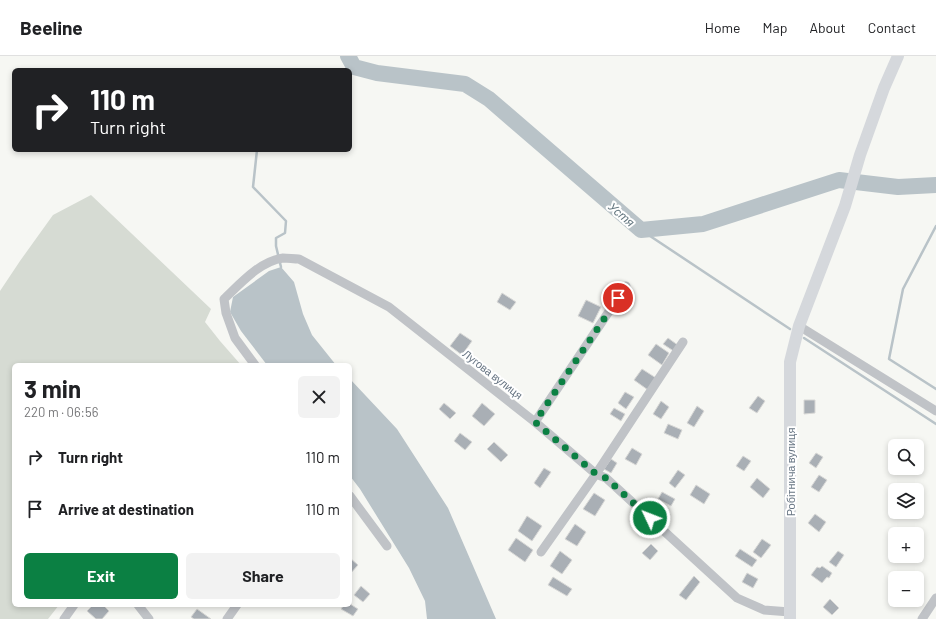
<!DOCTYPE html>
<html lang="en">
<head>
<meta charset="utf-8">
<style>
	body { margin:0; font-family:Barlow,sans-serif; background:#f2f2f2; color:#202124; height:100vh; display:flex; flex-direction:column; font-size:15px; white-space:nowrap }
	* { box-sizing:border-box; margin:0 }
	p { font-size:13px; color:#757577 }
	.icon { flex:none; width:22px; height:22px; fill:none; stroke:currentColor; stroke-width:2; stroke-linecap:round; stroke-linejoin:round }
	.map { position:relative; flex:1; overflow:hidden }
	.panel { position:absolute; left:12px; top:307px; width:340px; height:244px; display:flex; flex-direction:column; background:#fff; border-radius:6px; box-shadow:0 2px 6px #0003 }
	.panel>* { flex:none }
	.top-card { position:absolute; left:12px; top:12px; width:340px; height:84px; border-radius:6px; box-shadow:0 2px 6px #0003; background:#202124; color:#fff; overflow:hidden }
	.buttons { position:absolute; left:888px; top:383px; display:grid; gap:8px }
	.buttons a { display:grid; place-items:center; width:36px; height:36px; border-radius:6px; background:#fff; box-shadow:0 2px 6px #0003; font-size:20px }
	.pin { position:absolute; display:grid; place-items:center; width:34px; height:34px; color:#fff; margin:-17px; border:2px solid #fff; border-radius:50%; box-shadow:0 1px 4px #0007 }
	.me { position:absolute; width:44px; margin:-22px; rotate:313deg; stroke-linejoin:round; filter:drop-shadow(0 0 3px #0008) }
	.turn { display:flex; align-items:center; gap:14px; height:84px; padding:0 12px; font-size:18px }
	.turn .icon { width:52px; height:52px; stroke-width:2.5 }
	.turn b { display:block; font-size:28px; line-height:34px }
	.round { display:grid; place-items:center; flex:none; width:42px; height:42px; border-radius:6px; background:#f2f2f2 }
	.summary { display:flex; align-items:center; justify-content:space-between; height:68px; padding:0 12px }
	h1 { font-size:24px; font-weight:700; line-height:30px }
	.primary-button { display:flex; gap:8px; margin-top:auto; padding:8px 12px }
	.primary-button a { flex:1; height:46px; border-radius:6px; background:#0b8043; color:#fff; font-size:16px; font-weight:700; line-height:46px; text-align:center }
	.primary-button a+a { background:#f2f2f2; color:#202124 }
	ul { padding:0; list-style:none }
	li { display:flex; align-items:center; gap:12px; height:52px; padding:0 12px }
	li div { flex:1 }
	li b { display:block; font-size:15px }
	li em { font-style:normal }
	header { display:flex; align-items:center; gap:24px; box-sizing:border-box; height:56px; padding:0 20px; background:#fff; border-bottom:1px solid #e0e0e0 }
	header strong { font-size:19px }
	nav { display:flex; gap:22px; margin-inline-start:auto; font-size:14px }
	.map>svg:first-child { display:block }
	.green { fill:#d6dbd3 }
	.water { fill:#b9c3c8 }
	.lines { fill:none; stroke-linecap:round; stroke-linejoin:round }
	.stream { stroke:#b9c3c8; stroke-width:2.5 }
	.river { stroke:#b9c3c8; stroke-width:16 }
	.building { fill:#a9afb5; stroke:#d8d8d6 }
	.street { stroke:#c0c3c7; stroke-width:9 }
	.secondary { stroke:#d5d8dc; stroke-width:12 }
	.route { stroke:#0b8043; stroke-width:7; stroke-dasharray:0 12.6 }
	.labels { text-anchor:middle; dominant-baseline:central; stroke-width:4; stroke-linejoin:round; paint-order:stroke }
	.street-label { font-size:11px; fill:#677583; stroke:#fff }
	.water-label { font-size:12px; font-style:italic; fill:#63767f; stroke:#fff }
</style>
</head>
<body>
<header>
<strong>Beeline</strong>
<nav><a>Home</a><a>Map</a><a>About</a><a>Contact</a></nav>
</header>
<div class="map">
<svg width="936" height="563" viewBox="0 0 936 563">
	<rect width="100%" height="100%" fill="#f6f7f3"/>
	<path class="green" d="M91,139L211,253L205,266L220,285L241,309H14V549H59L48,563H0V235L20,205L53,159Z"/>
	<g class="water">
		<path d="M281,211L294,226L303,258L312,279L336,309H267L241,275L230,256L233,241L269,215Z"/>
		<path d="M350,323L397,373L448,452L496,563H427L425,545L409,512L360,433L350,420Z"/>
	</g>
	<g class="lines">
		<g class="stream">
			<path d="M350,14L354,11"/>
			<path d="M257,94L253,131L286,165L285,177L276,182V190L281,211"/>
			<path d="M936,170L903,233L889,303L936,333"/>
			<path d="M641,174L790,273"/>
			<path d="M804,282L936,368"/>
		</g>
		<path class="river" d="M348,0L354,11L377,17L465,28L489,43L641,174L703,168L839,124L898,131L936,129"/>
	</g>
	<g class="building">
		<path d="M502,237L516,246L510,254L497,246Z"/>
		<path d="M586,244L601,251L593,267L578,260Z"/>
		<path d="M460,277L472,285L462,299L450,290Z"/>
		<path d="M668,282L679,290L675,296L663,288Z"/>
		<path d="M656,288L669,297L662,309L648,299Z"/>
		<path d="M642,313L656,322L648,334L634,324Z"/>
		<path d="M625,336L634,341L626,353L618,347Z"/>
		<path d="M758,340L765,345L757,357L749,352Z"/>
		<path d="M804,344H815V357L804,358Z"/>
		<path d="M661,345L669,351L661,363L653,358Z"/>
		<path d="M444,347L456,357L450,363L439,353Z"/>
		<path d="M482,347L495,358L484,370L472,360Z"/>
		<path d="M697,350L704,355L694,371L687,367Z"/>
		<path d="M614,352L625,358L621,365L610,358Z"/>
		<path d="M668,368L682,374L678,383L664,377Z"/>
		<path d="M460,377L472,386L465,394L454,385Z"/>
		<path d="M494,386L508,399L501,406L487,393Z"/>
		<path d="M632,392L642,398L636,409L625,403Z"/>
		<path d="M816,397L823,401L816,412L809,407Z"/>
		<path d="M743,400L751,405L744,415L736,410Z"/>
		<path d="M611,403L617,407L611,417L604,413Z"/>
		<path d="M544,412L551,416L540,432L534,427Z"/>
		<path d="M678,414L685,419L675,432L669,427Z"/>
		<path d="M819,419L827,424L819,436L811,431Z"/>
		<path d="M757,422L770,433L763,442L750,431Z"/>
		<path d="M696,429L710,438L704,448L690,439Z"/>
		<path d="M662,436L675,443L671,450L658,443Z"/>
		<path d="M594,437L605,444L595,460L583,453Z"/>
		<path d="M815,458L826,466L819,476L808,467Z"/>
		<path d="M527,460L542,470L532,485L518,475Z"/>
		<path d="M575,468L586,476L577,490L565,483Z"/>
		<path d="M516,482L533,494L525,506L508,494Z"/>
		<path d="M762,483L771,489L761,502L753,496Z"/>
		<path d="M651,488L658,495L650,504L642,497Z"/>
		<path d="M740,493L757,504L752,511L735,500Z"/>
		<path d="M560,495L572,504L562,518L550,510Z"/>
		<path d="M838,495L844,499L836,511L829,506Z"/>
		<path d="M350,502L358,509L350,518Z"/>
		<path d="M822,510L832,517L829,522L827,521L822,527L811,519L817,511L820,512Z"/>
		<path d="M747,517L758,523L753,532L742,526Z"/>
		<path d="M694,520L700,526L686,544L679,539Z"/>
		<path d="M553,521L572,533L567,540L548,529Z"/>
		<path d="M361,530L370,538L363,546L354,539Z"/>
		<path d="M830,543L839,552L832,559L823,551Z"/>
		<path d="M350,548L358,553L353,560L341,553L344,549H350Z"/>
		<path d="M93,549H103L109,555L102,563H96L87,555Z"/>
		<path d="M197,553L211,563H194L191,561Z"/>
	</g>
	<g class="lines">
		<g class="street">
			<path d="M799,270L936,355"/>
			<path d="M255,309L235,282L226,257L224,243C240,228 260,205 283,202C288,202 294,203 299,203L389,251L535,366L596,418L606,422L737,542L764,554L790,556"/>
			<path d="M535,366L626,230"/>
			<path d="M350,440L387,490"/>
			<path d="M541,496L596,418L683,286"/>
			<path d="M138,549L149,563"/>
			<path d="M64,563L74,549"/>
			<path d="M227,563L237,549"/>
			<path d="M922,563L936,542"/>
		</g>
		<path class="secondary" d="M790,563V306L799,270L845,150L860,99L884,32L898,0"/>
	</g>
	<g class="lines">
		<path class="route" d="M618,242L535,366L596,418L606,422L650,462"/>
	</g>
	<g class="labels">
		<g class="street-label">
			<text transform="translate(493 318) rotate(38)">Лугова вулиця</text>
			<text transform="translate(790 416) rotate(-90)">Робітнича вулиця</text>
		</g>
		<g class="water-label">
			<text transform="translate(622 158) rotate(41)">Устя</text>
		</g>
	</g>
</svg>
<div class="buttons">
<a><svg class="icon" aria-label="search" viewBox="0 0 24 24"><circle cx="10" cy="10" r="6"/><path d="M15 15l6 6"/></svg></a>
<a><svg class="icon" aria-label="layers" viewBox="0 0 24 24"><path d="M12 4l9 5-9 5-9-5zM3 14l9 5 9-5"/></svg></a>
<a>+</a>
<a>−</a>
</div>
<div class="pin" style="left:618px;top:242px;background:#d93025"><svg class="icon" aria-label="arrive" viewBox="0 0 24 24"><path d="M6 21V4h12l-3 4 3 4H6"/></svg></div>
<svg class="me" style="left:650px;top:462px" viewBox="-20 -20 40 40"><circle r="17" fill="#0b8043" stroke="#fff" stroke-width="3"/><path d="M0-11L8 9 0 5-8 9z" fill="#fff"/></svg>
<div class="top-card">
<div class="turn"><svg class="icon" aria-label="right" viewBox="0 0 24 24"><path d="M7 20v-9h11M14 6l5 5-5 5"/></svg><div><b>110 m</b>Turn right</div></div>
</div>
<section class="panel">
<div class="summary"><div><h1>3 min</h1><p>220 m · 06:56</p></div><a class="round"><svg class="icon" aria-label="close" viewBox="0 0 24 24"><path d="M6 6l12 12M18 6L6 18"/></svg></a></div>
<ul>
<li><svg class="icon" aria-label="right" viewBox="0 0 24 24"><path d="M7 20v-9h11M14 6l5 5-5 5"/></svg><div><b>Turn right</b></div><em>110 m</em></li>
<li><svg class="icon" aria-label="arrive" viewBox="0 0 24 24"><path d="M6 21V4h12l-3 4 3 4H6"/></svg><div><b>Arrive at destination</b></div><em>110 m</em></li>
</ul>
<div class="primary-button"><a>Exit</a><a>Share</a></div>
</section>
</div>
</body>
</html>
